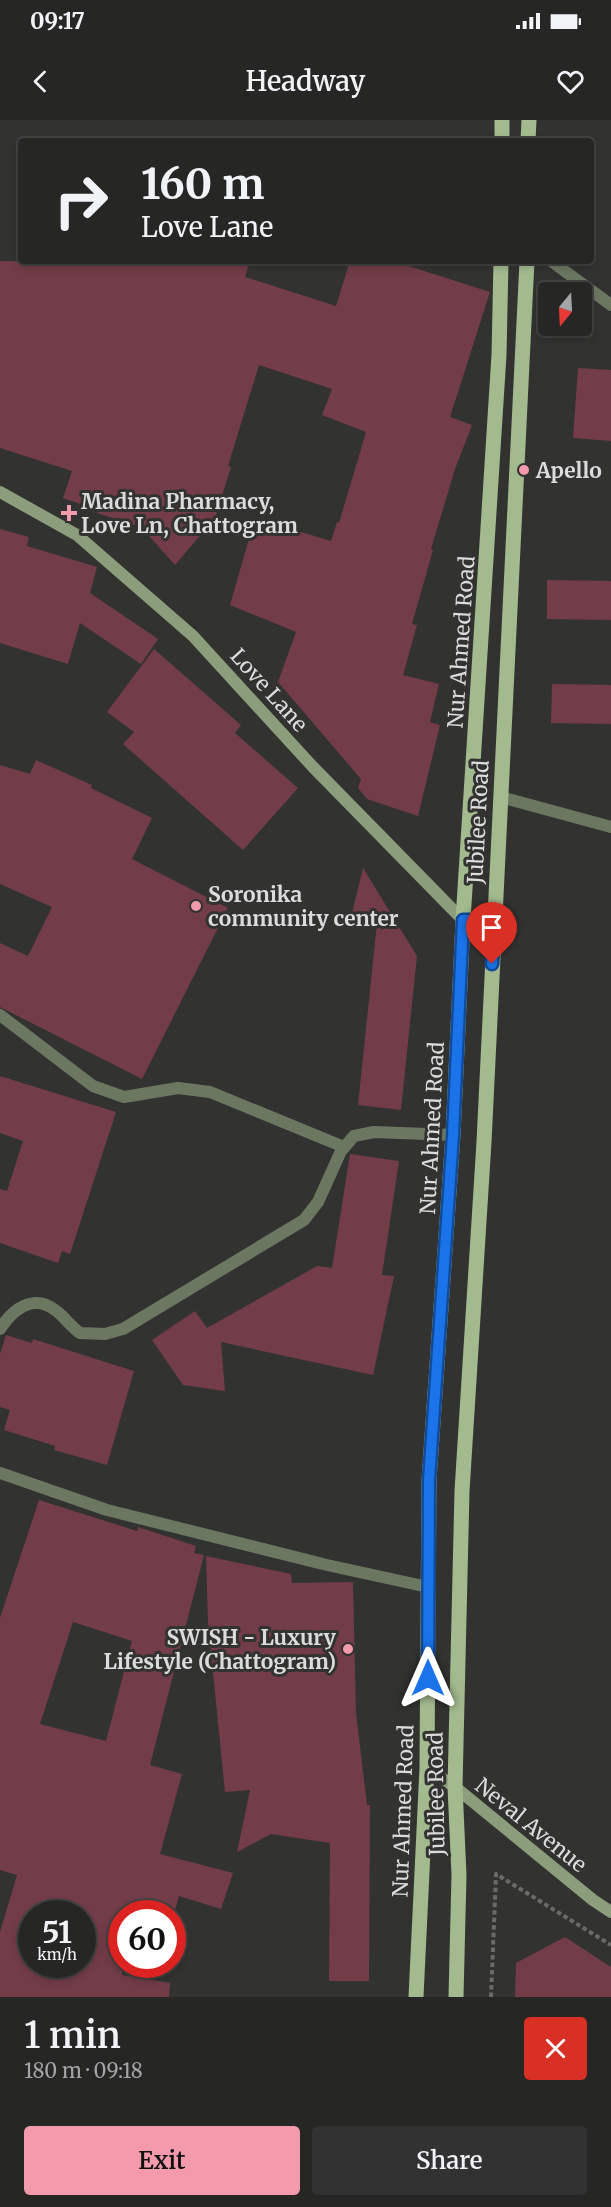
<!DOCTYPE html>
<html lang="en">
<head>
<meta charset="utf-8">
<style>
	body { margin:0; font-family:Merriweather,serif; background:#323232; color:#f1f3f6; height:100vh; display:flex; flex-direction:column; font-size:22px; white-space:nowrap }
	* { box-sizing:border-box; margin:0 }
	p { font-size:20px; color:#a4a5a7 }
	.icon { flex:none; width:33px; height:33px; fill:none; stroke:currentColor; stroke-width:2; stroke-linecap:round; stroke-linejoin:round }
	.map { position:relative; height:1877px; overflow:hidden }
	.sheet { display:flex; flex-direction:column; background:#262625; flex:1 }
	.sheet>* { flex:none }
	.hud { position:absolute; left:18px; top:18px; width:576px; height:126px; border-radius:6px; box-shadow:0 3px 9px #0003,0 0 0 2px #424342; background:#262625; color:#f1f3f6; overflow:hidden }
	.needle { width:39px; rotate:198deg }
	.controls { position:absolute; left:538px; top:162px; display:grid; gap:12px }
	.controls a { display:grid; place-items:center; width:54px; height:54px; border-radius:6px; background:#262625; box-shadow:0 3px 9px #0003,0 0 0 2px #424342; font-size:30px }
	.speed { position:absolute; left:18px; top:1780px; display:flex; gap:12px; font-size:30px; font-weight:700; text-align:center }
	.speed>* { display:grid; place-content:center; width:78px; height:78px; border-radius:50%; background:#262625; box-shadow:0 3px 9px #0003,0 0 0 2px #424342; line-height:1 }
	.speed small { font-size:15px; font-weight:400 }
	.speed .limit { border:9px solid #d22; background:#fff; color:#111 }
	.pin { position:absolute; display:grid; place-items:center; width:51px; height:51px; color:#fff; margin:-62px -26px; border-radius:50% 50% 50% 0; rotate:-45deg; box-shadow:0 0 6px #0007 }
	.pin .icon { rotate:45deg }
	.me { position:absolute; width:66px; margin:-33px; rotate:0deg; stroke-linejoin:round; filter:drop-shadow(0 0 4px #0008) }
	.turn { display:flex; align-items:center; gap:21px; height:126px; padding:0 24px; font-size:27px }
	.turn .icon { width:78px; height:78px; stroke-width:2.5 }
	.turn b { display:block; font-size:42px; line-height:51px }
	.round { display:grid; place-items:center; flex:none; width:63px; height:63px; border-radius:6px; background:#323232 }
	.overview { display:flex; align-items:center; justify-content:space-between; height:102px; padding:0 24px }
	h1 { font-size:36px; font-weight:600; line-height:45px }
	.primary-button { display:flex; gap:12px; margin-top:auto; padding:12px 24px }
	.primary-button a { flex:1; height:69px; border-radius:6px; background:#f39aac; color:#111; font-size:24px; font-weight:600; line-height:69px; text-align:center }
	.primary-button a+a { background:#323232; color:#f1f3f6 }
	.status { display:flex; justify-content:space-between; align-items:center; height:42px; padding:0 30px; background:#262625; direction:ltr }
	.status svg { height:16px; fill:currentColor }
	header { display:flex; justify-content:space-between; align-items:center; height:78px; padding:0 24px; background:#262625; font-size:27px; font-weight:600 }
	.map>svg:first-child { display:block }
	.building { fill:#723c48; fill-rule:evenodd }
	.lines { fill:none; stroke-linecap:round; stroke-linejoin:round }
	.path { stroke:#6a6b69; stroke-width:4; stroke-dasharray:4.5 3; stroke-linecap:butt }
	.minor { stroke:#6c7762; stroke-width:12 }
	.secondary { stroke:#8b9d7b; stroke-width:12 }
	.primary { stroke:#a3ba8f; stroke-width:15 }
	.route-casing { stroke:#114b97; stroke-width:15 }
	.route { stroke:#1a73e8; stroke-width:10 }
	.poi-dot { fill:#f39aac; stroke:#323331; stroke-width:2 }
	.labels { text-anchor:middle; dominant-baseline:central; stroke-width:6; stroke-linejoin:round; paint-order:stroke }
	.poi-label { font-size:21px; font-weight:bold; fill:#dbdcdb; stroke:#323331; text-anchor:start }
	.street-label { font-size:21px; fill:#dbdcdb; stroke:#323331 }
</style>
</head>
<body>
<div class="status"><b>09:17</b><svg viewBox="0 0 49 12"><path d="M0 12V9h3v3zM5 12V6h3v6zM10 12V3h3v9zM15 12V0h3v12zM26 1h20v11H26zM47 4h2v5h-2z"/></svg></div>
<header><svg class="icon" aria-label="back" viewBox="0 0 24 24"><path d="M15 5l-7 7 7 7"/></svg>Headway<svg class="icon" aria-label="heart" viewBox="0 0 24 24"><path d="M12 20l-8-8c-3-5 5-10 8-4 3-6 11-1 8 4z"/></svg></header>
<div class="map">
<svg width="611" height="1877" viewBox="0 0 611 1877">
	<rect width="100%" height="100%" fill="#323331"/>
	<g class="building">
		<path d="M0,141H250L245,157L336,186L350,141H393L490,172L450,297L472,305L455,349L431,429L433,430L412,504L417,505L403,555L439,564L430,602L440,605L418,696L367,679L358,668L361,659L278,562L296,512L230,485L255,398L331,421L337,402L339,403L366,312L322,295L332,269L259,245L228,346L231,347L215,398L175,445L141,407L97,393L98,390L63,378L72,351L0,328Z"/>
		<path d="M578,248L611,250V321L573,318Z"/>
		<path d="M0,409L29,417L27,426L97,447L90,473L158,519L141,544L80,503L68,544L0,523Z"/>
		<path d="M547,460L611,461V500L547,499Z"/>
		<path d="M154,529L241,605L235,613L298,668L243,730L123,624L134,612L107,592Z"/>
		<path d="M552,564L611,565V604L551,603Z"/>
		<path d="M36,640L92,665L91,668L152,698L132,739L228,788L142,959L0,887V823L28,836L52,787L0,764V645L30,654Z"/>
		<path d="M363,748L417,836L401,990L358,985L377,803L351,797Z"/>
		<path d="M0,956L116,992L70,1134L62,1131L58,1143L0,1123V1069L7,1071L23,1021L0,1013Z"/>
		<path d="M350,1034L399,1041L382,1155L394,1156L373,1255L221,1222L225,1271L183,1265L152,1220L195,1191L207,1208L317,1146L332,1148Z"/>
		<path d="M6,1215L32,1223L33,1219L134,1251L107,1345L54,1330L55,1326L4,1310L10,1290L0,1287V1234Z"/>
		<path d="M39,1380L137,1411L138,1407L196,1426L194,1433L204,1435L150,1645L182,1654L160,1734L233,1753L221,1789L179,1776L174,1794H122V1855L170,1863L169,1877H0V1812L17,1755L0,1750V1498ZM73,1502L132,1521L106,1621L40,1604ZM32,1794H82V1845H32Z"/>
		<path d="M206,1436L291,1454L292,1463L353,1462L356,1593L367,1685H370L369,1861H329L330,1723L271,1714L237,1732L250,1670L225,1672L208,1503Z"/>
		<path d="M565,1817L611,1847V1877H515L516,1843Z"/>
	</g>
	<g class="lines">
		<path class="path" d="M491,1877L496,1754L611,1825"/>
		<g class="minor">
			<path d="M551,141L611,185"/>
			<path d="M501,677L611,707"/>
			<path d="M0,895L93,966L124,977L178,968L210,972L344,1027"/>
			<path d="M0,1209C12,1190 33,1173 55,1190C64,1196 70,1206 80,1213L105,1214L123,1209L304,1100L318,1082L341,1031L354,1016L374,1012L453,1015"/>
			<path d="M0,1353L107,1390L327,1445L428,1467"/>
		</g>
		<g class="secondary">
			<path d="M0,372L77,415L193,516L313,647L463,800H494"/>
			<path d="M427,1648L455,1667L593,1780L611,1792"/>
		</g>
		<g class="primary">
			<path d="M502,21V0"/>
			<path d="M528,21L529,0"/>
			<path d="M416,1877L427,1648L429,1360L453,1015L463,800L499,235L501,141"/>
			<path d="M456,1877L459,1755L455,1667L462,1371L484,1022L527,141"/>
		</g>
	</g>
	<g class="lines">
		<g class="route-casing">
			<path id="route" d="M428,1558L429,1360L453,1015L463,800H494L492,844"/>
		</g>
		<use href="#route" class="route"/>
	</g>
	<g class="poi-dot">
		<circle cx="524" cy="350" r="6"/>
		<path d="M66 384h6v6h6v6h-6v6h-6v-6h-6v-6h6z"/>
		<circle cx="196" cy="786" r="6"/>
		<circle cx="348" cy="1529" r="6"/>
	</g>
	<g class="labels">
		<g class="poi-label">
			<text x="536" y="350">Apello</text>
			<text x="81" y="381">Madina Pharmacy,<tspan x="81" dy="24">Love Ln, Chattogram</tspan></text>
			<text x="208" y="774">Soronika<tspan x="208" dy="24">community center</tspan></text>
			<text x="336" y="1517" text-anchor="end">SWISH - Luxury<tspan x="336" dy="24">Lifestyle (Chattogram)</tspan></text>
		</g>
		<g class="street-label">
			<text transform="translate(461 522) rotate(-86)">Nur Ahmed Road</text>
			<text transform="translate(269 570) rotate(48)">Love Lane</text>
			<text transform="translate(478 702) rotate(-87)">Jubilee Road</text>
			<text transform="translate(432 1008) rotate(-87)">Nur Ahmed Road</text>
			<text transform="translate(436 1674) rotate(-91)">Jubilee Road</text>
			<text transform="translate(403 1691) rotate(-88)">Nur Ahmed Road</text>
			<text transform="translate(531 1705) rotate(39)">Neval Avenue</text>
		</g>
	</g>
</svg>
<div class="controls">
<a><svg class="needle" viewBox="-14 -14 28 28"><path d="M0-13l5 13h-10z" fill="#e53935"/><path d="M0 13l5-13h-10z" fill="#a4a5a7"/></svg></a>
</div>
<div class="speed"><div>51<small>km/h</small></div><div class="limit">60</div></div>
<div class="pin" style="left:492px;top:844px;background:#d93025"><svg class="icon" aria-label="arrive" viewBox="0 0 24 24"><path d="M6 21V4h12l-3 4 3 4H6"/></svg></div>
<svg class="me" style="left:428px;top:1558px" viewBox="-20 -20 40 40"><path d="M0-17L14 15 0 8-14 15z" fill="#1a73e8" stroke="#fff" stroke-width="4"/></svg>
<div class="hud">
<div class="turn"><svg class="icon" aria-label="right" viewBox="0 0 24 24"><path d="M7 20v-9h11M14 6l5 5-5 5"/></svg><div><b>160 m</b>Love Lane</div></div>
</div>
</div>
<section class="sheet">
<div class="overview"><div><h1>1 min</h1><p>180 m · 09:18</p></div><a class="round" style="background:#d93025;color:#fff"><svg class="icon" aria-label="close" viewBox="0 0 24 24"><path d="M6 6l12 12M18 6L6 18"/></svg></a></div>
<div class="primary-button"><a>Exit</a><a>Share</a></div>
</section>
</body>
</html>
